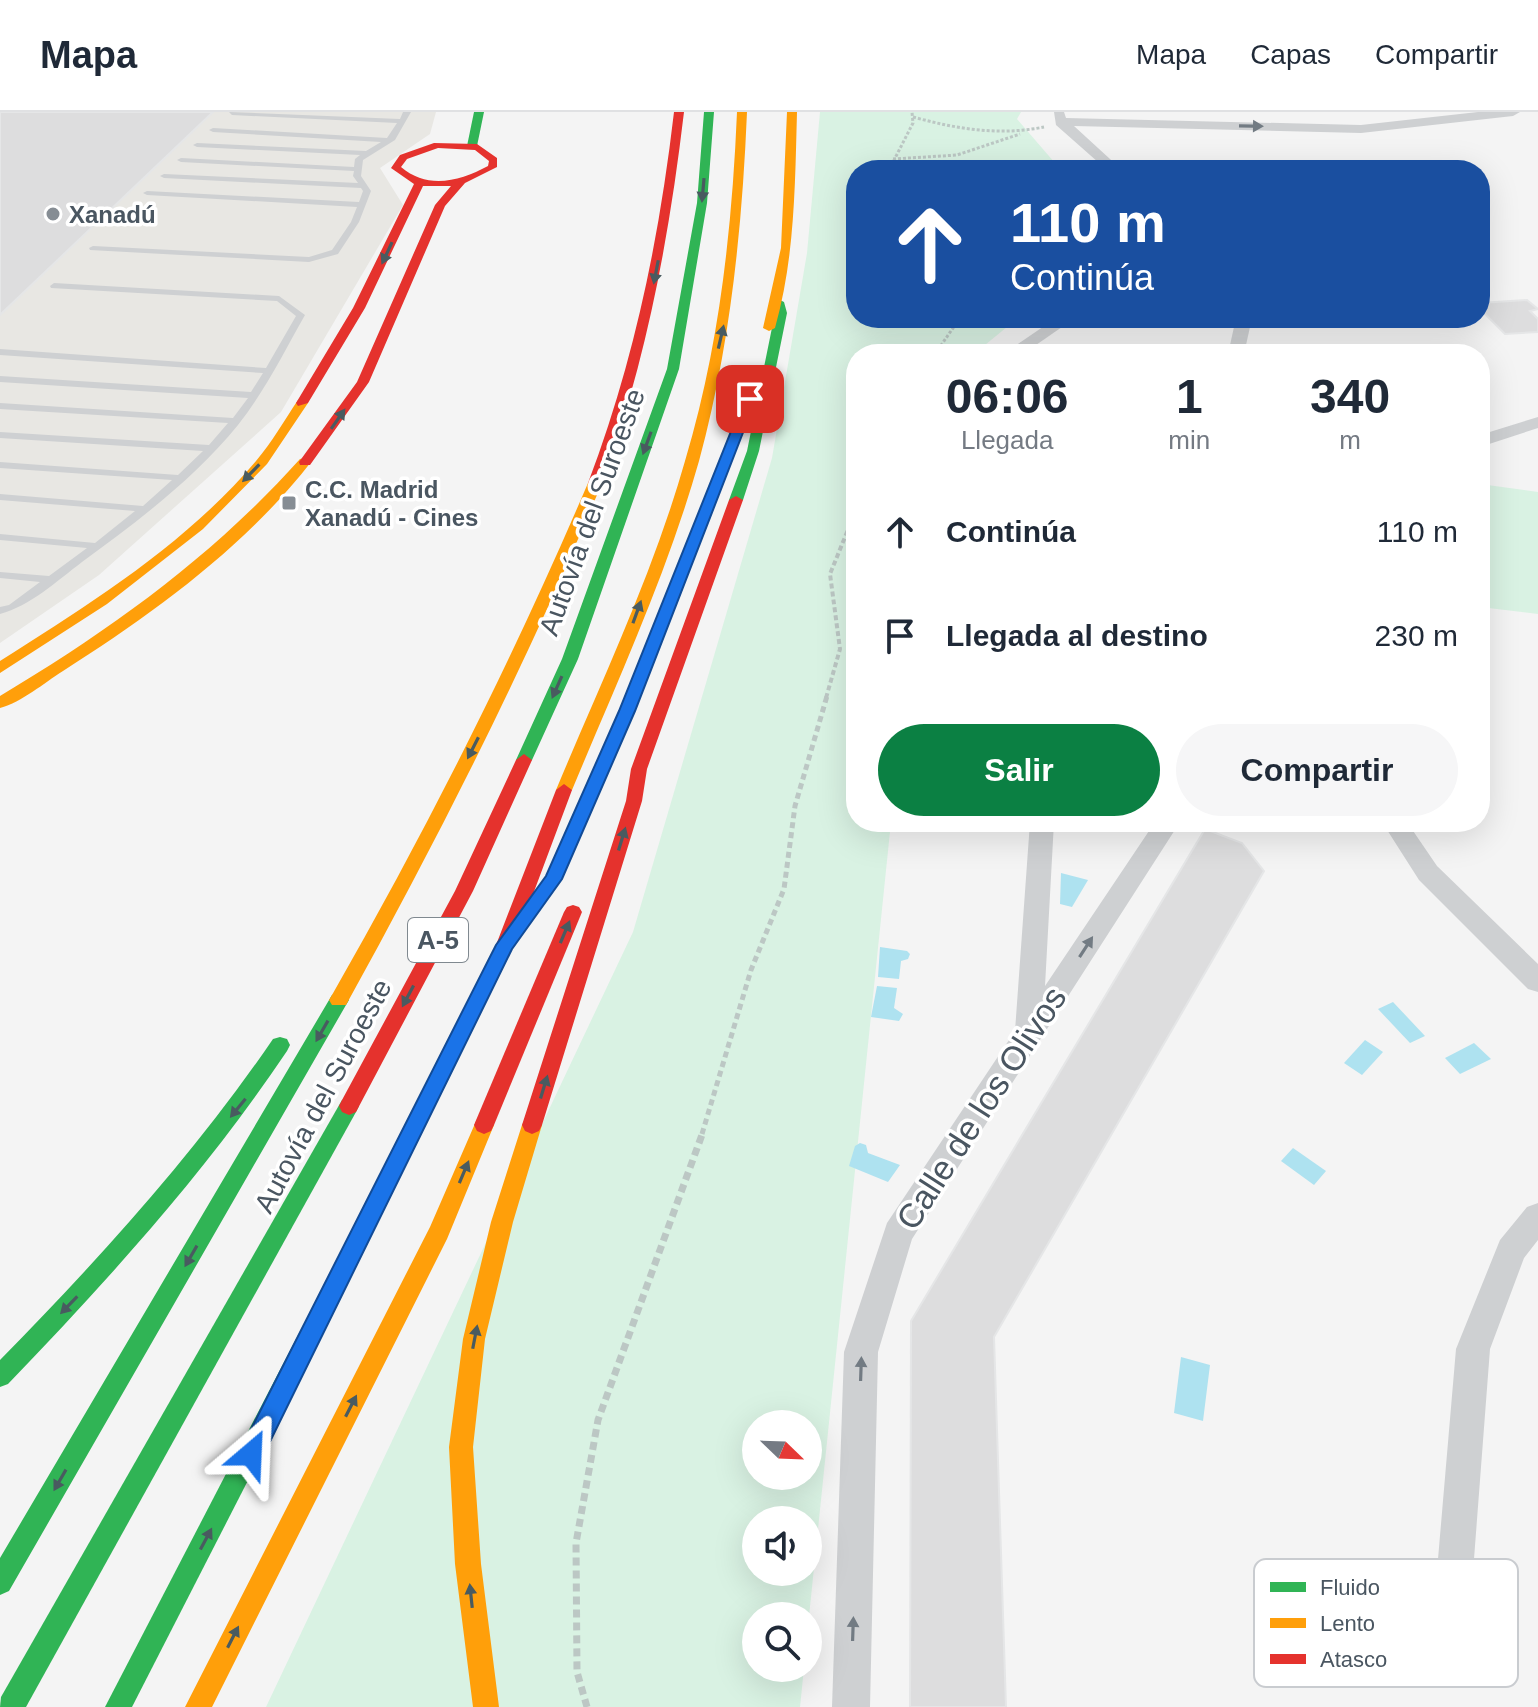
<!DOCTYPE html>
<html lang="es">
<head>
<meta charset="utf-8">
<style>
	body { margin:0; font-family:Helvetica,sans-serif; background:#f6f6f7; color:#1f2937; height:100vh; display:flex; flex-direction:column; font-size:30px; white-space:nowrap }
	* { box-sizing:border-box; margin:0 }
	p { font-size:26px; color:#747a83 }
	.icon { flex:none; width:44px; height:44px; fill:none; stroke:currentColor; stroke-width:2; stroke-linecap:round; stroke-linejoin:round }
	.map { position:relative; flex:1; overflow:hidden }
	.panel { position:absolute; left:846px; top:232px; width:644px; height:488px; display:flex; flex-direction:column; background:#fff; border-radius:32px; box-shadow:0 8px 32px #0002 }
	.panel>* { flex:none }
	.banner { position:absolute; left:846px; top:48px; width:644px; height:168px; border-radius:32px; box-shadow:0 8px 32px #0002; background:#1a4fa0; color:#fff; overflow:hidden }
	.needle { width:52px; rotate:113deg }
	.tools { position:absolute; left:742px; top:1298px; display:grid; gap:16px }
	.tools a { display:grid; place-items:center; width:80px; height:80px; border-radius:50%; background:#fff; box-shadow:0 8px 32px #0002; font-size:40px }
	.pin { position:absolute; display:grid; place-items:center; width:68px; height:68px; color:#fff; margin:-34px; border-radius:16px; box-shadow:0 4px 12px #0006 }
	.me { position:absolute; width:88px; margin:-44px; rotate:26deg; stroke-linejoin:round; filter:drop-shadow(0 0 6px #0008) }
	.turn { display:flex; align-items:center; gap:28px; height:168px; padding:0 32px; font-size:36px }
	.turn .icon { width:104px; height:104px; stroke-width:2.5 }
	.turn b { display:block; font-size:56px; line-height:68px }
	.eta { display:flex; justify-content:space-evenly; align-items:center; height:136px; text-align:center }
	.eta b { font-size:48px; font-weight:700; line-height:56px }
	.action { display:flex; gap:16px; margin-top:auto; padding:16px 32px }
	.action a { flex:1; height:92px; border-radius:48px; background:#0b8043; color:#fff; font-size:32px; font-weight:700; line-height:92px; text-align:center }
	.action a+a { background:#f6f6f7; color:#1f2937 }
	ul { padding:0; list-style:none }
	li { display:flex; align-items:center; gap:24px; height:104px; padding:0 32px }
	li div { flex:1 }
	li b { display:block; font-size:30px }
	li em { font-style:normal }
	header { display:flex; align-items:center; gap:48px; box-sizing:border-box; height:112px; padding:0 40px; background:#fff; border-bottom:2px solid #e0e1e3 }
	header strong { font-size:38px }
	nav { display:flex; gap:44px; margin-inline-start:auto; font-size:28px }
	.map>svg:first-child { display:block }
	.commercial { fill:#e8e7e3 }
	.green { fill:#d9f2e3; fill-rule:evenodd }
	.water { fill:#aee2f0 }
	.building { fill:#ddddde; stroke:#e5e6e7; stroke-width:2 }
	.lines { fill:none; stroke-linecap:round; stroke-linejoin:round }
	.path-far3 { stroke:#bcc7c4; stroke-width:3; stroke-dasharray:3 2; stroke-linecap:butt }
	.path-far2 { stroke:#bcc7c4; stroke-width:4; stroke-dasharray:5 3; stroke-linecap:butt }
	.path-far1 { stroke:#bcc7c4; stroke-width:5; stroke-dasharray:6 4; stroke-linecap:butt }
	.path { stroke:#bcc7c4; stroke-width:7; stroke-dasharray:8 5; stroke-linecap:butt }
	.lane { fill:#ced0d2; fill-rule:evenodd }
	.street { fill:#ced0d2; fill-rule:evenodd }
	.fast { fill:#30b455; fill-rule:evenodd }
	.slow { fill:#ff9f0a; fill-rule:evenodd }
	.jam { fill:#e5322d; fill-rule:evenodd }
	.oneway { fill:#727b83 }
	.oneway2 { fill:#495b60 }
	.route { fill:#1a73e8; stroke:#114b97; stroke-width:2 }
	.poi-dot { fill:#868d94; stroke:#fff; stroke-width:3 }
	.labels { text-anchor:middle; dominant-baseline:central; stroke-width:7; stroke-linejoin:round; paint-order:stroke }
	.far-poi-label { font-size:24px; font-weight:bold; fill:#4a5661; stroke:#fff; text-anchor:start }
	.shield { fill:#fff; stroke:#808990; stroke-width:2 }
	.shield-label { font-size:26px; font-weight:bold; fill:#4a5661 }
	.street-label { font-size:28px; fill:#4a5661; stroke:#fff }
	.near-street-label { font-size:34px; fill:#4a5661; stroke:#fff }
	.key { fill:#fff; stroke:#c9ccd0; stroke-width:2 }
	.key-label { font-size:22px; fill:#4a5661 }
</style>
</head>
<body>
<header>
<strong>Mapa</strong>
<nav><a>Mapa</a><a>Capas</a><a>Compartir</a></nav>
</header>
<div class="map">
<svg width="1538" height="1595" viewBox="0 0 1538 1595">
	<rect width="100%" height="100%" fill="#f4f4f4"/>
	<path class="commercial" d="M0,0H436L430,22L380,56L403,93L281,300L99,463L0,531Z"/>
	<g class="green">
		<path d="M820,0H1021L1017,7L1061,58H856V206H1018L974,242H856V710H891L808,1514V1504H756V1556H804L800,1595H266L633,820L772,346L807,141ZM756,1312H808V1364H756ZM756,1408H808V1460H756Z"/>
		<path d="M1480,372L1538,380V502L1480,495Z"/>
	</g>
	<g class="water">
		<path d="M1061,761L1088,768L1072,795L1060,792Z"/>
		<path d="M880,835L907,839L910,842L908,847L901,849L899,867L878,865Z"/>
		<path d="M877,874L897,876L894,896L903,902L899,909L871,905Z"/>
		<path d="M1393,890L1425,924L1410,931L1378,897Z"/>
		<path d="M1365,928L1383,940L1362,963L1344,951Z"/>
		<path d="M1474,931L1491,947L1460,962L1445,946Z"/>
		<path d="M860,1031L866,1033L868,1041L900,1053L888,1070L849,1054L855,1034Z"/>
		<path d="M1293,1036L1326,1059L1314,1073L1281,1049Z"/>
		<path d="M1181,1245L1210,1253L1203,1309L1174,1301Z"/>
	</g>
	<g class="building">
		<path d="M0,0H213L0,203Z"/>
		<path d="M1527,188L1538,197L1530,199L1538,207V220L1505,222L1480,197V191Z"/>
		<path d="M1205,717L1242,731L1264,759L994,1225L1006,1595H910L911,1209Z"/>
	</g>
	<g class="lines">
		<g class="path-far3">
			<path d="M913,5C957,17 999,24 1044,15"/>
			<path d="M893,47L957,43L1020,22"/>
			<path d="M889,58L913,11L912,0"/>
			<path d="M935,242L960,206"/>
		</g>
		<path class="path-far2" d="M826,586L840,537L830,462L856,398"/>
		<path class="path-far1" d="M702,1022L751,858L784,777L795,694L827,584"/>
		<path class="path" d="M587,1595L577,1560L576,1431L598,1308L703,1020"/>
		<g class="lane">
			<path d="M229,0L400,7L403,0H411L395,28L363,48L361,64L371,79L359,110L338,142L309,150L90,138L89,136L93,134L309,145L332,138L351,110L357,95L147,83L143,81L147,79L359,90L363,79L361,76L164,66L160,64L164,62L358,71L353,64L354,59L181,50L177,48L181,46L354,55L355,47L360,43L197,35L193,33L197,31L366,39L381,30L213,20L209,18L213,16L387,26L397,11L232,3Z"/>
			<path d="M54,171L279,184L305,203C284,240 265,279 238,313C194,367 138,409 82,450C57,469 30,494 0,502V495L9,493L40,470L0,466V460L49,464L87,436L0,428V422L95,431L135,399L0,388V382L143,394L172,368L0,356V350L178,363L203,339L0,326V320L209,333L228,311L0,297V291L233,306L248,286L0,270V264L251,280L263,261L0,243V237L266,256L296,204L277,189L51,176L50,174Z"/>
		</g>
		<g class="street">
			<path d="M1054,0H1064L1066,6L1361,13L1478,0H1520L1513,4L1361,21L1074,14L1122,58H1107L1056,13Z"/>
			<path d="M1056,206H1075L1023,242H1003Z"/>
			<path d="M1236,206H1252L1244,242H1228Z"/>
			<path d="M1538,305V316L1480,335V323Z"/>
			<path d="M1030,710H1054L1045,874L1155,710H1180L912,1127L878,1240L870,1595H832L844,1240L887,1111L1015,919Z"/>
			<path d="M1382,710H1407L1437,754L1538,852V880L1528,877L1419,768Z"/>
			<path d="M1538,1091V1128L1524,1146L1490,1237L1474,1447L1469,1460L1456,1465L1443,1460L1438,1447L1456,1237L1500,1128L1527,1095Z"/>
		</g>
		<g class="fast">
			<path d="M474,0H484L477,34L472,37L467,34Z"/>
			<path d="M704,0H714L707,91L679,257L578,547L532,648L524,654L516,648L562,547L667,257L697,91Z"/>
			<path d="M778,187L784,190L787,201L759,339L743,388L736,392L729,388L747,339L775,201L772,190Z"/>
			<path d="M339,880L346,883L349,888L346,893L9,1479L0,1483V1446L332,883Z"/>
			<path d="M280,925L287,927L290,933L287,939C206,1060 109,1167 8,1272L0,1275V1248C99,1147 193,1044 273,927Z"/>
			<path d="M349,985L356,988L359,994L356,1000L26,1595H0L1,1585L342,988Z"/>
			<path d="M317,1199L325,1202L328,1210L325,1218L132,1595H105L309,1202Z"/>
		</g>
		<g class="slow">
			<path d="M737,0H747C742,118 730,235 699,349C667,462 617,570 572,678L564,684L556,678C601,570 653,462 685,349C719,236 732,118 737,0Z"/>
			<path d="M787,0H797C795,73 795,145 775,216L769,219L763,216L781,136Z"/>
			<path d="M298,288L308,291L267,352L203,417L107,492L0,561V549C90,492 186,432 256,349C272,330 284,309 298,288Z"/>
			<path d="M305,346L311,350C245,435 154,501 63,559C44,571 22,590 0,596V584C112,517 213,444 300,347Z"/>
			<path d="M595,367L602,371C527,551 440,723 346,893H332L329,888L332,883C427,717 513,547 588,371Z"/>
			<path d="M484,1004L491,1007L494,1013L447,1127L212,1595H185L430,1115L477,1007Z"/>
			<path d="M532,1004L539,1007L542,1013L513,1110L485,1227L473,1335L481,1452L499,1595H473L455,1452L449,1335L463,1227L491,1110L522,1013L525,1007Z"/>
		</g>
		<g class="jam">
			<path d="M674,0H684C669,127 646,250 602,371L595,375L588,371C634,250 659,128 674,0Z"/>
			<path d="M434,31L477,32L497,46V55L465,71L445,94L369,270L310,353H300L299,350L357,270L435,93L451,74H423L365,196L308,291L298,294L296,291L353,196L414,72L391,56L400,43ZM438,36L475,38L489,49L488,54C460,69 428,78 401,55L407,47Z"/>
			<path d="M736,384L743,388L647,657L642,689L542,1013L539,1019L532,1022L525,1019L522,1013L626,689L631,657L729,388Z"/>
			<path d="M524,642L532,648L473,779L356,1000L349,1003L342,1000L339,994L342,988L455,779L516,648Z"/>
			<path d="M564,672L572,678L514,833L325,1218L317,1221L309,1218L306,1210L309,1202L496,833L556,678Z"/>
			<path d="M573,793L579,795L582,800L494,1013L491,1019L484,1022L477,1019L474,1013L564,800L567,795Z"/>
		</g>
	</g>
	<defs><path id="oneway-solid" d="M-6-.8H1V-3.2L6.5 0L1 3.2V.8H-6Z" transform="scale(2)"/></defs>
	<g class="oneway">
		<use href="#oneway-solid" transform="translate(1251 14) rotate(1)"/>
		<use href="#oneway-solid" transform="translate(1086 835) rotate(-57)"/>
		<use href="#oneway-solid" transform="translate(861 1257) rotate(-88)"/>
		<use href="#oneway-solid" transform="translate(853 1517) rotate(-88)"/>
	</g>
	<g class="oneway2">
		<use href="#oneway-solid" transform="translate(703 78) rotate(95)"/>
		<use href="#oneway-solid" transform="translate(387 141) rotate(115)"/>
		<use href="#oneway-solid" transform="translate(656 160) rotate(101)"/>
		<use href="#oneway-solid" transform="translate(721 225) rotate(-77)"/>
		<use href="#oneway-solid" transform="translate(338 307) rotate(-55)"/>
		<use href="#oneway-solid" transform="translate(647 331) rotate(110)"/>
		<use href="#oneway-solid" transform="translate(251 361) rotate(134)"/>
		<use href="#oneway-solid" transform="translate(637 500) rotate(-70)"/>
		<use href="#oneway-solid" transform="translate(557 575) rotate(114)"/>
		<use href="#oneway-solid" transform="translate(473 636) rotate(117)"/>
		<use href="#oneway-solid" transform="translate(622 727) rotate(-73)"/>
		<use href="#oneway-solid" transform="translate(565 820) rotate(-67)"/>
		<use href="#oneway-solid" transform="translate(408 884) rotate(118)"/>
		<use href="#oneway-solid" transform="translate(322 919) rotate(120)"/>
		<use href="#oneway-solid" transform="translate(544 975) rotate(-73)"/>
		<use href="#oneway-solid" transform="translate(238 996) rotate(129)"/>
		<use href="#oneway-solid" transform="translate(464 1060) rotate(-67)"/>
		<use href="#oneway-solid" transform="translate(191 1144) rotate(120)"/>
		<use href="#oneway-solid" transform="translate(69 1193) rotate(134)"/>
		<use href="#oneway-solid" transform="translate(475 1225) rotate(-79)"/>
		<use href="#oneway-solid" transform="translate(351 1294) rotate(-63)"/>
		<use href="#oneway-solid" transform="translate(60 1368) rotate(120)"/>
		<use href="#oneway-solid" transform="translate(206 1427) rotate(-62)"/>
		<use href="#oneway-solid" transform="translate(471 1484) rotate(-96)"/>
		<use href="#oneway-solid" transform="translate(233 1525) rotate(-63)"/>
	</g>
	<path class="route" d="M750,283L756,287L635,599L562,767L512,837L260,1350L251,1354L243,1350L239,1342L243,1333L496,833L546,764L619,599L744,287Z"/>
	<g class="poi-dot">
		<circle cx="53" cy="102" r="8"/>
		<rect x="281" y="383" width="16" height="16" rx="4"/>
	</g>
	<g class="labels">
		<g class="far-poi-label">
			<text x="69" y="102">Xanadú</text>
			<text x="305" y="377">C.C. Madrid<tspan x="305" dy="28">Xanadú - Cines</tspan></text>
		</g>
		<rect class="shield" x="408" y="806" width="60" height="44" rx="6"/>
		<g class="shield-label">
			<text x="438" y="828">A-5</text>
		</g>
		<g class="street-label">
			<text transform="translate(592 400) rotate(-70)">Autovía del Suroeste</text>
			<text transform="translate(323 984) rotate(-62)">Autovía del Suroeste</text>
		</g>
		<g class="near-street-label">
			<text transform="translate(981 996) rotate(-57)">Calle de los Olivos</text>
		</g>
	</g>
	<rect x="1254" y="1447" width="264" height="128" rx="12" class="key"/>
	<rect x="1270" y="1470" width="36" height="10" fill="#30b455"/>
	<rect x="1270" y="1506" width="36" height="10" fill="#ff9f0a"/>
	<rect x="1270" y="1542" width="36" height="10" fill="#e5322d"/>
	<g class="key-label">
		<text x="1320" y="1483">Fluido</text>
		<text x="1320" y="1519">Lento</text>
		<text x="1320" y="1555">Atasco</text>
	</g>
</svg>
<div class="tools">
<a><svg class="needle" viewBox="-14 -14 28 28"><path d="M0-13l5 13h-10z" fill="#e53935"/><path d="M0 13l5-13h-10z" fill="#747a83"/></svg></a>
<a><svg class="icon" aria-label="sound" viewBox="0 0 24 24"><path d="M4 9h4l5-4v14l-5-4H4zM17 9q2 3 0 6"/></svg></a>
<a><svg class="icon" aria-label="search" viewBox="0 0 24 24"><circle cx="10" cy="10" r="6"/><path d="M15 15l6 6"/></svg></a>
</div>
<div class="pin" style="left:750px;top:287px;background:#d93025"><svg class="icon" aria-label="arrive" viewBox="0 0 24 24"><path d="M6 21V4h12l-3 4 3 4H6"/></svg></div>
<svg class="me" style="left:251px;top:1342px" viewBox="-20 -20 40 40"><path d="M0-17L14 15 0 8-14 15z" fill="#1a73e8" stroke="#fff" stroke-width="4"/></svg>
<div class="banner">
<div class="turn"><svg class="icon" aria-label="ahead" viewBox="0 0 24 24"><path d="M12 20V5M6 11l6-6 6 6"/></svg><div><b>110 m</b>Continúa</div></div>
</div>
<section class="panel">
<div class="eta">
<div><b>06:06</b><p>Llegada</p></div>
<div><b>1</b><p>min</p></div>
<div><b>340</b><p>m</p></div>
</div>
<ul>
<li><svg class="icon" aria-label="ahead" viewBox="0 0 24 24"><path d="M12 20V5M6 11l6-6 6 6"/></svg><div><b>Continúa</b></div><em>110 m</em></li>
<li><svg class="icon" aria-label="arrive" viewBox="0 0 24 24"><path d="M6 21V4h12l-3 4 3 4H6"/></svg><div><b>Llegada al destino</b></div><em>230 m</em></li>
</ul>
<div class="action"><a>Salir</a><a>Compartir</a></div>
</section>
</div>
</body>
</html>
